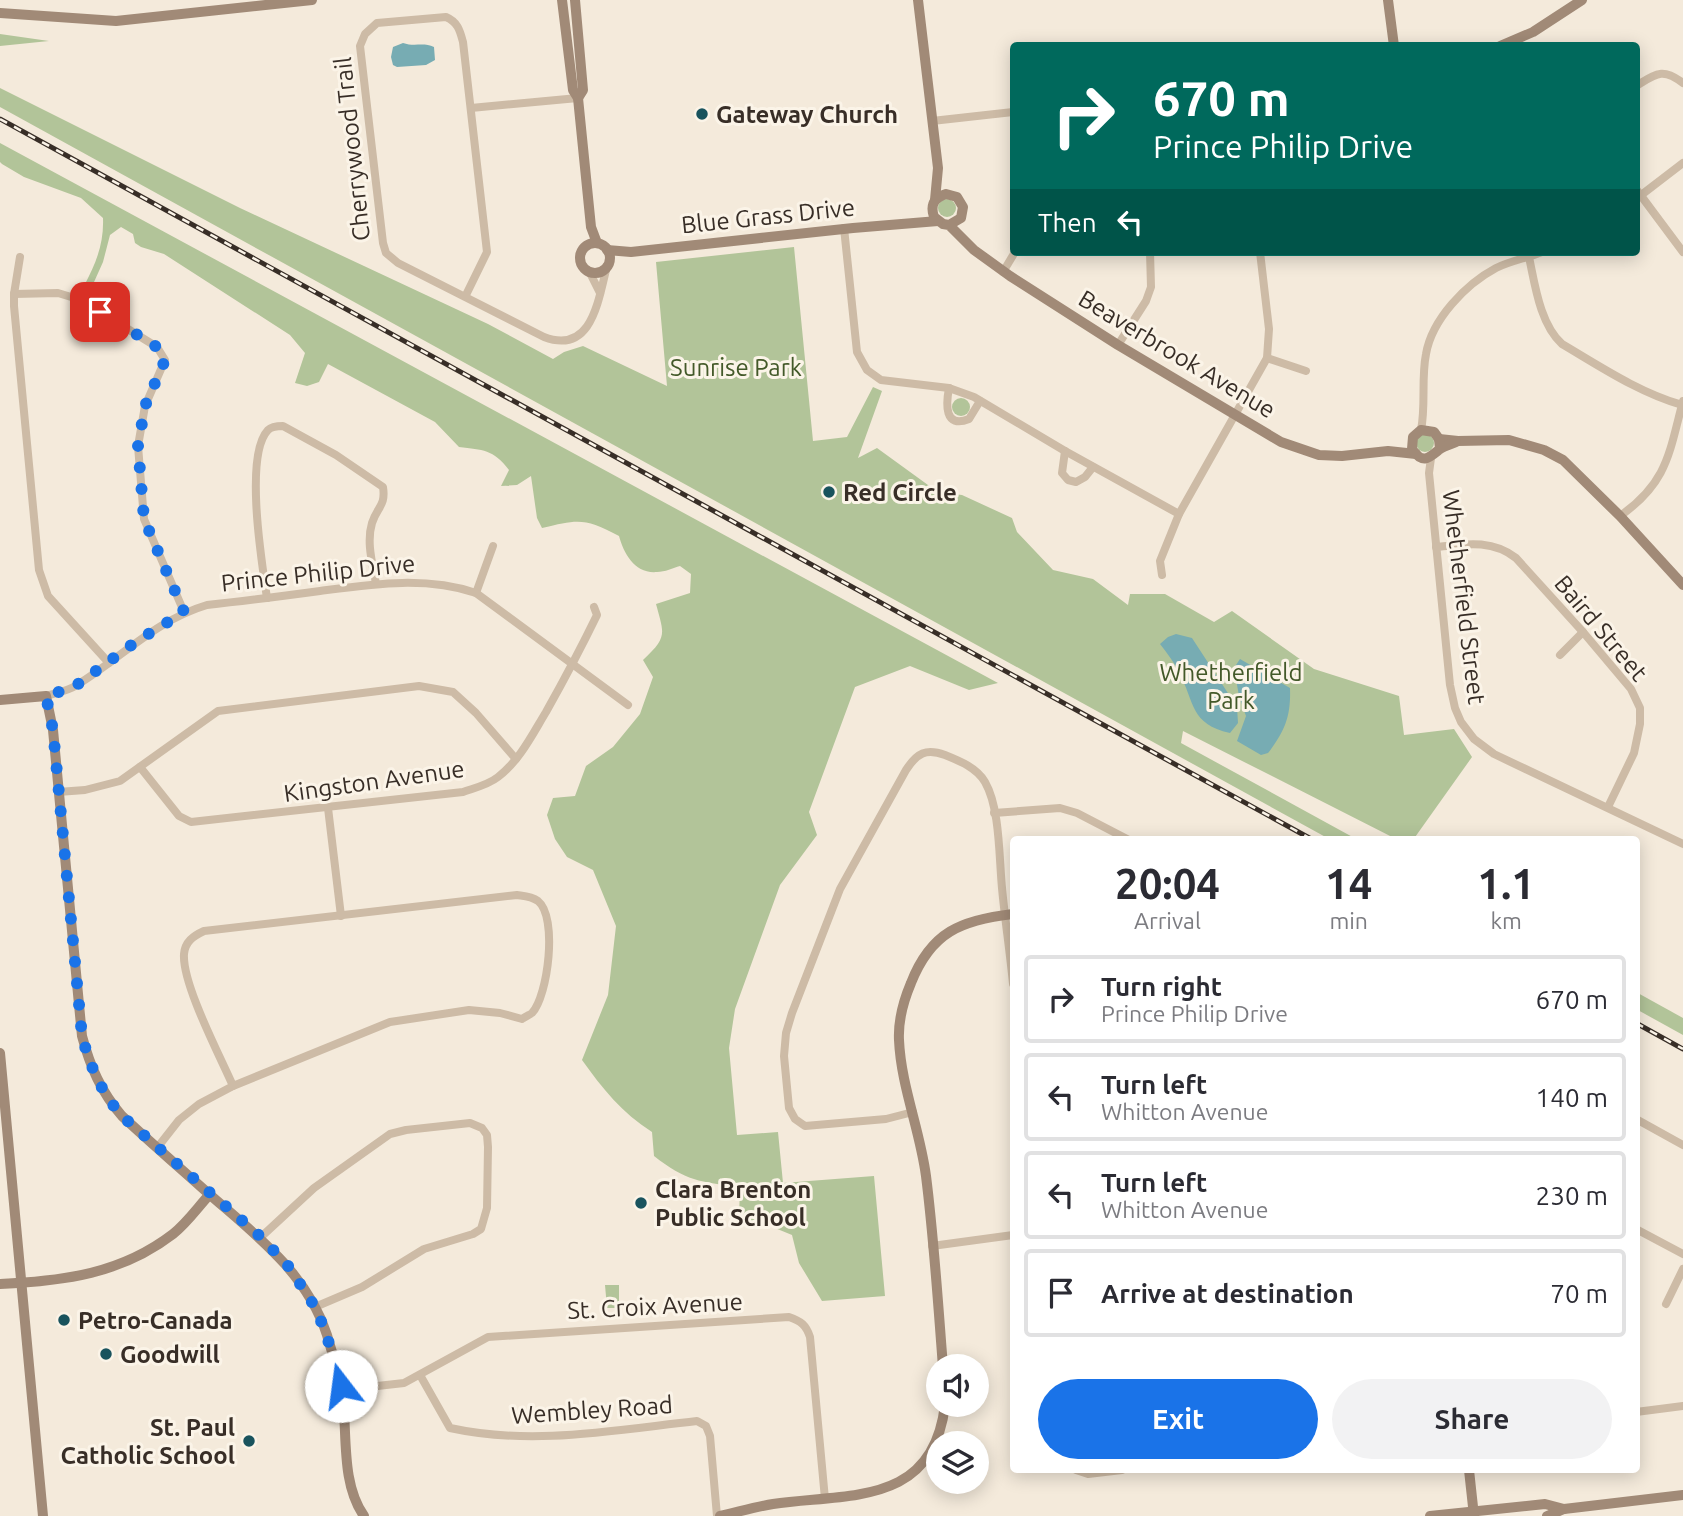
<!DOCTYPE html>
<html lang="en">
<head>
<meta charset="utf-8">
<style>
	body { margin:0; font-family:Ubuntu,sans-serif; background:#f2f2f3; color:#2b2b33; height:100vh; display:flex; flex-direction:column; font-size:26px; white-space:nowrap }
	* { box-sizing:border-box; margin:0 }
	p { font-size:23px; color:#7c7c81 }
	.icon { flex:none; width:38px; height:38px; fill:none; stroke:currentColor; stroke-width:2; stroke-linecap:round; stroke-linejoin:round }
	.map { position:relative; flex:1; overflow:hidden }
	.side { position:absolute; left:1010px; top:836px; width:630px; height:637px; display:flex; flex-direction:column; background:#fff; border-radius:7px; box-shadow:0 4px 18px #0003 }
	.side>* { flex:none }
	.top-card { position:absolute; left:1010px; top:42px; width:630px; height:214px; border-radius:7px; box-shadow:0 4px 18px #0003; background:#00695c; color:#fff; overflow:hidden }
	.controls { position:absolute; left:926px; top:1354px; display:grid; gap:14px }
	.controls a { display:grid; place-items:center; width:63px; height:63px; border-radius:50%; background:#fff; box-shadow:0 4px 18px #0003; font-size:35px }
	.pin { position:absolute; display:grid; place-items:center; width:60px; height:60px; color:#fff; margin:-30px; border-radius:14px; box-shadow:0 4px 10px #0006 }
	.me { position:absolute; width:77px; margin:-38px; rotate:345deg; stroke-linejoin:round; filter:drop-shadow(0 0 5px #0008) }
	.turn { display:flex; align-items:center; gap:24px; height:147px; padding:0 28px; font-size:32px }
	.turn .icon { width:91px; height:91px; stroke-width:2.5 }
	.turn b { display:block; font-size:49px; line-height:60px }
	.then { display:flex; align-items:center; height:66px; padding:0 28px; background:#0003; gap:14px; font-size:26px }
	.eta { display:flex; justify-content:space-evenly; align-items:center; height:119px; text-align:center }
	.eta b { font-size:42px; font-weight:600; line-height:49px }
	.action { display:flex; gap:14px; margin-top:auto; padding:14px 28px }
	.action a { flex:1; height:80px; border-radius:42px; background:#1a73e8; color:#fff; font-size:28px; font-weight:600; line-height:80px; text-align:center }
	.action a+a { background:#f2f2f3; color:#2b2b33 }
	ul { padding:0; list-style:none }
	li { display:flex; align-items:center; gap:21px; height:88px; margin:0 14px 10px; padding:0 14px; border:4px solid #e1e1e2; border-radius:7px }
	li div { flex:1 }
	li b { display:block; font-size:26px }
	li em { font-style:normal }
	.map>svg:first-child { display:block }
	.green { fill:#b2c499 }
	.water { fill:#77acb3 }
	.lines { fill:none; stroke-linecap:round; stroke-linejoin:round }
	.street { stroke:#cdbba6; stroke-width:8 }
	.secondary { stroke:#a18a77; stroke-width:10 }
	.rail-casing { stroke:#382e27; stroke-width:5 }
	.rail { stroke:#fbf4e8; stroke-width:2.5; stroke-dasharray:8; stroke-linecap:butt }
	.route { stroke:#1a73e8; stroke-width:12; stroke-dasharray:0 21.6 }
	.poi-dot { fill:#19535d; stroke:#fbf4e8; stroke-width:2.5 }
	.labels { text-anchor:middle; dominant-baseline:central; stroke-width:6; stroke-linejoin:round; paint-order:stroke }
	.poi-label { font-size:24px; font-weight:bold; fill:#382e27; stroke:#fbf4e8; text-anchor:start }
	.street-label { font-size:24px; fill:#382e27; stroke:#fbf4e8 }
	.park-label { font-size:24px; fill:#435929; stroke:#fbf4e8 }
</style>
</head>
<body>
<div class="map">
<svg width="1683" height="1516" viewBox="0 0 1683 1516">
	<rect width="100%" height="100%" fill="#f4eadb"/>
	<g class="green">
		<path d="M0,34L49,41L0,46Z"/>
		<path d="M0,88L240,208L488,324L553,359L564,352L583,346L667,386L656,262L794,247L813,441L847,437L873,387L882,391L858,458L877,448L928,485L945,493L962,495L1012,518L1017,532L1053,570L1093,579L1128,605L1130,594H1165L1214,622L1232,611L1314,669L1399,696L1404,735L1454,729L1472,757L1413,840H1398L1183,731L1181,743L1358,840H1331L0,107Z"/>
		<path d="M0,143L998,683L969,690L910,666L855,687L809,812L817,835L780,885L735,1009L729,1048L737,1135L778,1132L783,1183L874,1176L885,1296L822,1301L799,1263L792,1235L770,1226L739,1218L740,1187C700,1182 686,1181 654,1156L652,1132C622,1113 602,1088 582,1060L608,995L616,926L593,870L567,857L555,839L547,815L553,798L575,796L586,766L613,747L640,714L653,677L643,660C668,637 664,634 656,604L690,593L691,574L680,566C673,568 665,572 657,572C635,574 624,554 619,536C585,518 579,519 542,528L537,518L531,476L517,485L501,486L509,470C493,449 483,450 459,447L435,422L328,364L319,382L307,386L295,383L305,353L290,335L164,254L141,247L135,243L133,234L121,227L110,235L103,262L90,291L84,286C96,263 104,244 103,218L81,198L24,177L2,164L0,162Z"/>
		<circle cx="947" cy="208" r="9"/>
		<circle cx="961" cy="407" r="9"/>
		<circle cx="1425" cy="443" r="9"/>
		<path d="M1636,992L1683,1018V1035L1636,1009Z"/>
		<path d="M605,1285H619V1308H607Z"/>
	</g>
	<g class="water">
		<path d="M403,43C414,47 424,42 434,47L435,60L426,65L397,67L393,65L391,57L393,47Z"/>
		<path d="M1176,634L1192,638L1237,707L1238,723L1230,733C1190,724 1195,703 1179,672C1174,662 1167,653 1160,644L1168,637Z"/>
		<path d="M1240,659L1290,688C1291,716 1285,731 1268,753L1261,755L1237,741L1246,716L1239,696L1234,668Z"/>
	</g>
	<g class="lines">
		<g class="street">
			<path d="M1636,86C1656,74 1662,67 1683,83"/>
			<path d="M471,108L578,98"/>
			<path d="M932,121L1013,112"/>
			<path d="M1636,189L1683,252"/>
			<path d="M1636,199L1683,163"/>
			<path d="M844,228L857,352L867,370L881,380L949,388L974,397L1065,451L1179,514"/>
			<path d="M20,257L14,294V306L39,570L48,596L109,663"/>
			<path d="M1529,257C1535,285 1540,324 1562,344C1601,367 1638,392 1682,405"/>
			<path d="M589,271L600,293"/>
			<path d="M1003,272L1015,252"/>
			<path d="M14,294L58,293L81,300L157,347L165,360L145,406L138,446L144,519L184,612"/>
			<path d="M465,297L487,252L463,42C460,31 458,22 446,17L377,23L365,34L360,46L383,243L386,253L398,263L544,337C592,355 598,301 607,266"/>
			<path d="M1118,345L1146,301L1151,287L1150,252"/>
			<path d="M1267,358L1306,371"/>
			<path d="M949,388C946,404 944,429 969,419L980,401"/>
			<path d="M1421,430C1426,405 1421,379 1426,354C1432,319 1466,284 1496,268C1510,261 1527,258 1542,252"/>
			<path d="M1065,451L1062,473L1068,480L1076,482L1085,477L1093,467"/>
			<path d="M1431,458L1429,473L1450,685L1455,708L1461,722L1474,739L1494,754L1683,844"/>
			<path d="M1620,516C1668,482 1669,453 1683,401"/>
			<path d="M1436,547C1465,544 1492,539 1516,558L1583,632L1631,689L1640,708V724L1634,753L1608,807"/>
			<path d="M1162,575L1160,561L1179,514L1267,358L1269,329L1260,252"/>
			<path d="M476,593L493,546"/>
			<path d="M267,598C262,564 244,455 268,430C272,426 278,426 283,426L336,455L383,487C386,506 377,507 372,523C366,543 373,565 376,584"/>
			<path d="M1560,655L1583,632"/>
			<path d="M46,696C56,693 68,691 77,685C121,658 156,620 207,605C245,601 283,596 320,591C373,584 425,576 476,593L628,705"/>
			<path d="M140,767L179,816L191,822L463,792C474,788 488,785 498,777C520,760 532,735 546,712C564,680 581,648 597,615L594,607"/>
			<path d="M58,792L85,790L120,781L218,711L419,686L453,692L476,713L516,759"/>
			<path d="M328,808L341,916"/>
			<path d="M994,813L1060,808L1077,813L1129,840"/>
			<path d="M517,895C524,896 531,896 538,901C558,917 548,996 532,1013C531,1014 523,1018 522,1019L500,1013L469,1010L390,1022L233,1086C220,1056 182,984 184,954C185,942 193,936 204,931Z"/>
			<path d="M913,1112L886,1119L805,1126L795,1119L789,1108L784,1056L786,1033L792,1013L840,889L906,770C917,753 926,748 945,755C960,761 977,768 985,782C1000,808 999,857 1002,888C1005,920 1010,952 1013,984"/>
			<path d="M1636,1119L1683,1145"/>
			<path d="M157,1148L179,1120L199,1104L233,1086"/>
			<path d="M1636,1229L1683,1254"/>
			<path d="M261,1237L314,1188L390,1134L406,1130L470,1123L482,1128L487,1135L488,1147L487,1208L481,1229L473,1234L424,1249L362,1287L315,1307"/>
			<path d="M932,1246L1013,1235"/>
			<path d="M1666,1304L1683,1269"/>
			<path d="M420,1375L450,1428C532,1446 615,1430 697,1421L706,1426L710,1436L717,1516"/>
			<path d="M342,1390L404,1383L488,1337L789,1317C801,1321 806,1325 810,1337L825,1499"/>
			<path d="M1636,1412L1683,1406"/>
			<path d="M1076,1470L1088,1474L1122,1470"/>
		</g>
		<g class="secondary">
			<path d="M562,0L573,90L578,98L591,227L597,243"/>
			<path d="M575,0L583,90L578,98"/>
			<path d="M918,0L938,168L935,200"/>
			<path d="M1388,0L1394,46"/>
			<path d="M0,13L116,21L312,0"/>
			<path d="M1500,46L1533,32L1582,0"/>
			<path d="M949,225L961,218L963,207L957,197L946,194C934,198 930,205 934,217L943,224L949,225L974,250L1010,276L1118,345L1281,442L1319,455L1342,456L1388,451L1416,454"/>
			<circle cx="595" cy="258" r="15"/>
			<path d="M607,250L631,252L853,228L938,221"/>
			<path d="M1439,439L1458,441L1509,440L1544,450L1563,460L1620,516L1683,585"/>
			<path d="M1440,449L1439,439L1434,432L1421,430L1413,437L1412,449C1423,465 1429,458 1440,449C1444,446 1452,444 1456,442"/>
			<path d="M0,700L46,696L53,730L82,1036C90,1066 101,1092 122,1116C150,1142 180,1168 209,1194C256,1235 307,1273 327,1335C332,1353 339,1373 342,1391C348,1431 340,1482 364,1516"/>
			<path d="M0,1053L43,1516"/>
			<path d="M0,1284C64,1281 121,1274 173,1234C187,1223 198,1207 210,1194"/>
			<path d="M943,1367C938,1303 934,1239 926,1176C920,1130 901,1086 899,1040C898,1020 903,1002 911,983C931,932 961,920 1013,914"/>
			<path d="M1469,1470L1474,1516"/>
			<path d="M720,1516C738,1512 755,1507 773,1504C848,1493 933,1507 945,1405"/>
			<path d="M1430,1516L1545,1504L1564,1509"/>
			<path d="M1547,1516L1564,1509L1683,1495"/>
		</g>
		<g class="rail-casing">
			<g id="rail">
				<path d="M0,119L1313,840"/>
				<path d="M1636,1023L1683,1049"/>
			</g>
		</g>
		<use href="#rail" class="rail"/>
	</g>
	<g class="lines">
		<path class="route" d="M100,312L157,347L165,360L145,406L138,446L144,519L184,612L137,641L74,687L46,696L53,730L82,1036C90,1066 101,1092 122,1116L261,1237L289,1267L315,1307L326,1333L341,1386"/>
	</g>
	<g class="poi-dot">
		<circle cx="702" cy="114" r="7"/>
		<circle cx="829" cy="492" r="7"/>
		<circle cx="641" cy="1203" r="7"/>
		<circle cx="64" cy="1320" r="7"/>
		<circle cx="106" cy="1354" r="7"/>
		<circle cx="249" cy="1441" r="7"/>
	</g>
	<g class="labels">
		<g class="poi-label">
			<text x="716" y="114">Gateway Church</text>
			<text x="843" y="492">Red Circle</text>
			<text x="655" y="1189">Clara Brenton<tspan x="655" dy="28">Public School</tspan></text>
			<text x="78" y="1320">Petro-Canada</text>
			<text x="120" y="1354">Goodwill</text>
			<text x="235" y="1427" text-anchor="end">St. Paul<tspan x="235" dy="28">Catholic School</tspan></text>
		</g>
		<g class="street-label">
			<text transform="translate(352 149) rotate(-96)">Cherrywood Trail</text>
			<text transform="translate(768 216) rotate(-6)">Blue Grass Drive</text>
			<text transform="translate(1177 354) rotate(31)">Beaverbrook Avenue</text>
			<text transform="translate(318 573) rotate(-6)">Prince Philip Drive</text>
			<text transform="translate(1464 597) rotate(83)">Whetherfield Street</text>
			<text transform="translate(1601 628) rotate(50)">Baird Street</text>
			<text transform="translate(374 781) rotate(-8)">Kingston Avenue</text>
			<text transform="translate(655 1306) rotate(-3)">St. Croix Avenue</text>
			<text transform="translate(592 1410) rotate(-4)">Wembley Road</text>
		</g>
		<g class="park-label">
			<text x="736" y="367">Sunrise Park</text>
			<text x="1231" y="672">Whetherfield<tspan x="1231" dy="28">Park</tspan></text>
		</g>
	</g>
</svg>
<div class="controls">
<a><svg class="icon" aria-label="sound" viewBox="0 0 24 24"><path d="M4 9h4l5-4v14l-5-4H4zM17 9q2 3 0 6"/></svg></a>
<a><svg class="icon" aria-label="layers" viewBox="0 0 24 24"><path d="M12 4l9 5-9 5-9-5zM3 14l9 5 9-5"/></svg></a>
</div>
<div class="pin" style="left:100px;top:312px;background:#d93025"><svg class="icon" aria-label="arrive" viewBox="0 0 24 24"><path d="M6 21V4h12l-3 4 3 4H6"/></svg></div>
<svg class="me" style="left:341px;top:1386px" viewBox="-20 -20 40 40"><circle r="19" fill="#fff"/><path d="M0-13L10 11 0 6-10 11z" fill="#1a73e8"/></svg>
<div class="top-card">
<div class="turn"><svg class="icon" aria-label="right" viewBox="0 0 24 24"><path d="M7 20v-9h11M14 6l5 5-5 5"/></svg><div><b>670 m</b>Prince Philip Drive</div></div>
<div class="then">Then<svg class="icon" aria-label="left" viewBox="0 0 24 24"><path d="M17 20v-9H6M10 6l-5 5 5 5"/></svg></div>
</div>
<section class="side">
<div class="eta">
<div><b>20:04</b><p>Arrival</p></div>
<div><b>14</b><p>min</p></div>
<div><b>1.1</b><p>km</p></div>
</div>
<ul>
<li><svg class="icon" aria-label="right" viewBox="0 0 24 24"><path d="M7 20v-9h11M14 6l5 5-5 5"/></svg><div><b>Turn right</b><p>Prince Philip Drive</p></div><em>670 m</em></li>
<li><svg class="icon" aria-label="left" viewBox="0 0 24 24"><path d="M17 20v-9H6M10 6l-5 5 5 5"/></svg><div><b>Turn left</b><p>Whitton Avenue</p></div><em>140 m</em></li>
<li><svg class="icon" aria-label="left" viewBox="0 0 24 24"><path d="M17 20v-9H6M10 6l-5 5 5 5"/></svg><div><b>Turn left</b><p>Whitton Avenue</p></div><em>230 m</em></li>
<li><svg class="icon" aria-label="arrive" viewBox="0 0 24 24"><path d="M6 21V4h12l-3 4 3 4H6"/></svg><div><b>Arrive at destination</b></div><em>70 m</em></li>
</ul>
<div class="action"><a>Exit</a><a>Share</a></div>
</section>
</div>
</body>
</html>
